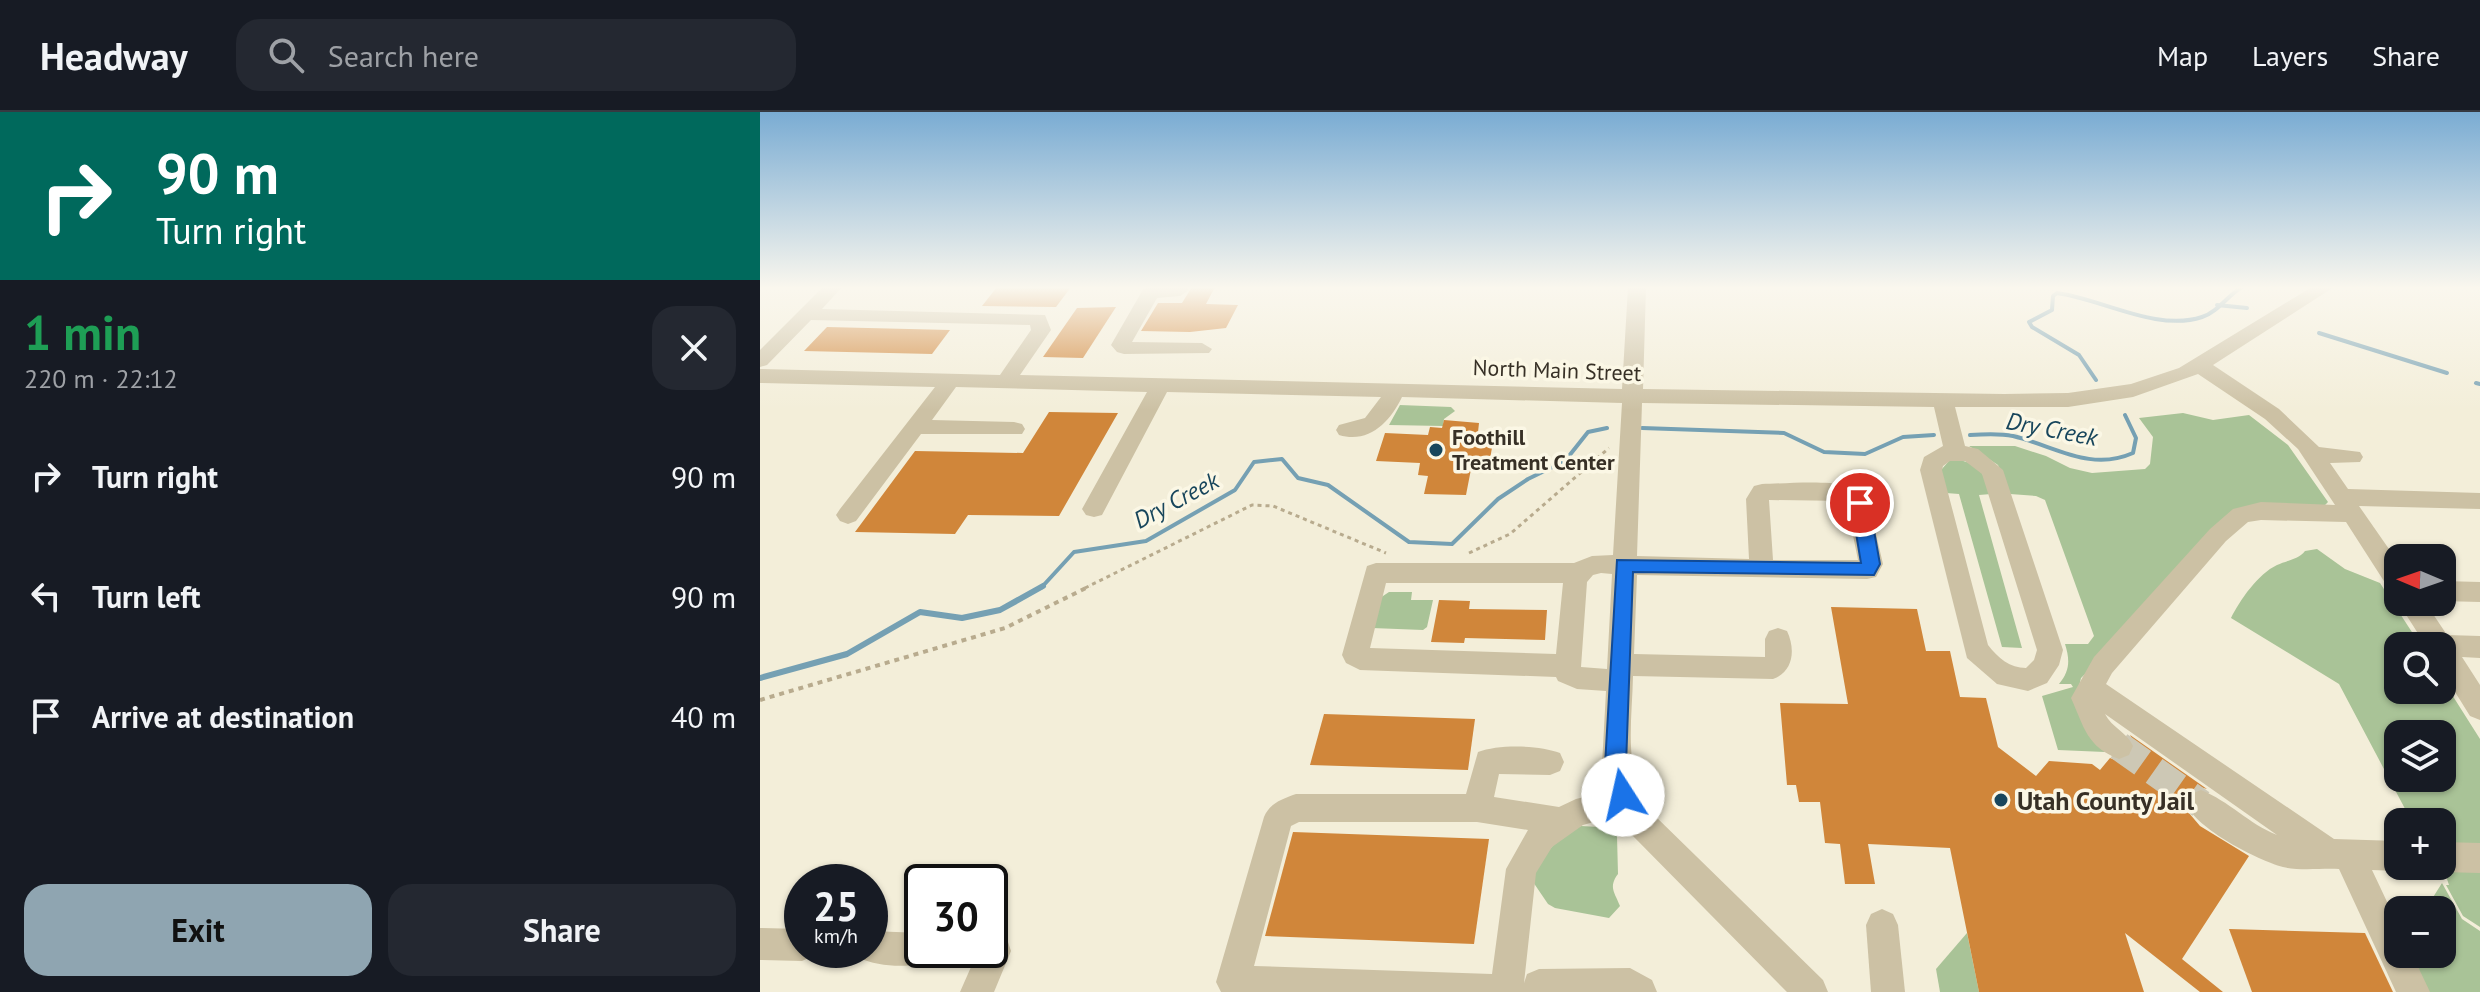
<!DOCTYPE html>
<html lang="en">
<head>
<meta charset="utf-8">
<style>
	body { margin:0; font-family:"PT Sans",sans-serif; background:#242831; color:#f1f3f6; height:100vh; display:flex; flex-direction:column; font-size:30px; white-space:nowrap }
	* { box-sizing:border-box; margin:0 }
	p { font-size:26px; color:#9ea1a6 }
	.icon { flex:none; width:44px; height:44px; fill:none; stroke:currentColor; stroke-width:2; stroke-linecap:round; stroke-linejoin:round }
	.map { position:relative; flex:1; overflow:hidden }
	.side { display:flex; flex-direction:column; background:#171b24; width:760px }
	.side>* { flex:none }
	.guide { background:#00695c; color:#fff; overflow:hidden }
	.needle { width:52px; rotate:272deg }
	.controls { position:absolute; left:1624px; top:432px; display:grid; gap:16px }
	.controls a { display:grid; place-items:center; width:72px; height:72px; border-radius:16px; background:#171b24; box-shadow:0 2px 6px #0004; font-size:40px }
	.speed { position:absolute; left:24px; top:752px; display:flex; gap:16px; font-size:40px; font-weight:700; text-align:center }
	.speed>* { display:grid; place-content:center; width:104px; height:104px; border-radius:50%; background:#171b24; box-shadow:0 2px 6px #0004; line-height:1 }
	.speed small { font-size:20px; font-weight:400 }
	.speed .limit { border:4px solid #111; border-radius:12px; background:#fff; color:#111 }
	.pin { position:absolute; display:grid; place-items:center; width:68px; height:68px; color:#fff; margin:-34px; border:4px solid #fff; border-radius:50%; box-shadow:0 2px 8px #0007 }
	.me { position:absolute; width:88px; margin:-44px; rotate:350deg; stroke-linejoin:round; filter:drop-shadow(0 0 6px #0008) }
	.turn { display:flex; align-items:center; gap:28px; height:168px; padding:0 24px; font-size:36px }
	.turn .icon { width:104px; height:104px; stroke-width:2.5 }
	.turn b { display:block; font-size:56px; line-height:68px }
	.round { display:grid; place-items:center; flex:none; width:84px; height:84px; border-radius:24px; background:#242831 }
	.summary { display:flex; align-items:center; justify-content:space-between; height:136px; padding:0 24px }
	h1 { font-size:48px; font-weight:700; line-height:60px; color:#1e9e55 }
	.button { display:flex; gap:16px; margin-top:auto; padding:16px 24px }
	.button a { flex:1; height:92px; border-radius:24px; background:#8fa5b1; color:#111; font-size:32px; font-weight:700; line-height:92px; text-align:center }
	.button a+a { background:#242831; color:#f1f3f6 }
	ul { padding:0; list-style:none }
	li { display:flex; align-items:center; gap:24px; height:120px; padding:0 24px }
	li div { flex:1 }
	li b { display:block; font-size:30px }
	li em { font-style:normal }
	header { display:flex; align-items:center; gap:48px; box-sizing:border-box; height:112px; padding:0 40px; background:#171b24; border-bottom:2px solid #363941 }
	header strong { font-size:38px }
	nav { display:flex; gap:44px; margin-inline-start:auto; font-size:28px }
	.search { width:560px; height:72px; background:#242831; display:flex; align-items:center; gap:20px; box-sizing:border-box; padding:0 28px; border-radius:24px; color:#9ea1a6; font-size:30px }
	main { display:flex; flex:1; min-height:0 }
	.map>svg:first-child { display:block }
	.green { fill:#a9c397; fill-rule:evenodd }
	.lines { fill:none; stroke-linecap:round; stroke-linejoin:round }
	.stream-far1 { stroke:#75a0b3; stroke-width:4 }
	.stream { stroke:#75a0b3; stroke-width:6 }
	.building { fill:#d0863a }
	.minor-tunnel { stroke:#cdc8b5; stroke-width:29; stroke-dasharray:29 14; stroke-linecap:butt }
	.path-far1 { stroke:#b8ab8e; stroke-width:3; stroke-dasharray:4 4; stroke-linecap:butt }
	.path { stroke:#b8ab8e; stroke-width:4; stroke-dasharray:5 5; stroke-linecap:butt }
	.minor { fill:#ccc1a4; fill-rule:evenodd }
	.route { fill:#1a73e8; stroke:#114b97; stroke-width:2 }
	.poi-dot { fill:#18465c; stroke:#fbf7e5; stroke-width:3 }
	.labels { text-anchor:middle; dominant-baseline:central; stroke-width:7; stroke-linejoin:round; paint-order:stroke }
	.street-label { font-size:22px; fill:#373026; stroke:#fbf7e5 }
	.poi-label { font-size:22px; font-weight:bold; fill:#373026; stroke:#fbf7e5; text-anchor:start }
	.water-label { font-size:24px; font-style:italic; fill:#18465c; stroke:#fbf7e5 }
	.near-poi-label { font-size:26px; font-weight:bold; fill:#373026; stroke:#fbf7e5; text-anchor:start }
</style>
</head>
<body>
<header>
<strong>Headway</strong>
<div class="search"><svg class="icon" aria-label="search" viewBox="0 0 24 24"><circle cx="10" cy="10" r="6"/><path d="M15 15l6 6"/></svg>Search here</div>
<nav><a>Map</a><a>Layers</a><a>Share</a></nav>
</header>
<main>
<section class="side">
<div class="guide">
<div class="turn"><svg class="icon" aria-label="right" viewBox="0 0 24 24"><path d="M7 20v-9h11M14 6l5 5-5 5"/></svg><div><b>90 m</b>Turn right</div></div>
</div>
<div class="summary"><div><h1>1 min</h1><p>220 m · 22:12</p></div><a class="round"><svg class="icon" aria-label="close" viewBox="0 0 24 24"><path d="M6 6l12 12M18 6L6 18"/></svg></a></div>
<ul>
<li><svg class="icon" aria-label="right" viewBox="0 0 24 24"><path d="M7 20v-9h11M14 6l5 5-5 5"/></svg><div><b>Turn right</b></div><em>90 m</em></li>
<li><svg class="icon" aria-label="left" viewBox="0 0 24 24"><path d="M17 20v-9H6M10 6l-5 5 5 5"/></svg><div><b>Turn left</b></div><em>90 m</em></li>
<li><svg class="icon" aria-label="arrive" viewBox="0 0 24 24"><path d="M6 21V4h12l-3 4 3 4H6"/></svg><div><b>Arrive at destination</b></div><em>40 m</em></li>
</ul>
<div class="button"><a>Exit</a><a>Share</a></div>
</section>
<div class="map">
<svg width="1720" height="880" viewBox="0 0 1720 880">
	<rect width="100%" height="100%" fill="#f3eed9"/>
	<g class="green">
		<path d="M640,293L691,295L695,299L684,307L683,314L629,313Z"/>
		<path d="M1423,301L1453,308L1489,303L1528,333L1568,390L1563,395L1497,394L1321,566L1317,583L1345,640L1298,638L1282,584L1313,575L1311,572H1299C1310,559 1310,548 1305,532H1328L1334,524L1285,388L1276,384L1250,382L1238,353L1209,334H1255L1286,344L1310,356L1332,361L1385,357L1390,352L1393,325L1379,306Z"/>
		<path d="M1197,347L1219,354L1231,382L1219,383L1262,536L1242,535L1199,382L1186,381L1181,358L1189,349Z"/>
		<path d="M1557,437L1585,457L1620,471L1661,534H1638V578H1682V567L1720,627V740H1682V710H1652L1579,572L1471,506C1480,488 1498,462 1517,453C1527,448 1538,448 1545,439ZM1638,622H1682V666H1638Z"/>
		<path d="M629,480H652L651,488H673L667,515L663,518L612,516L620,486Z"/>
		<path d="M821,714L839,715L857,724L858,762C848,775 855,781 860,794L849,806L795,796L788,792L771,767C781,746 798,722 821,714Z"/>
		<path d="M1683,755L1720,757V815L1703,804L1686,773H1689Z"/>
		<path d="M1682,771L1702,807L1720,819V880H1660L1642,842H1682V798H1665Z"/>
		<path d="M1207,821L1219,880H1180L1176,857Z"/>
	</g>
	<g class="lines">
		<g class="stream-far1">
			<path d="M1457,193L1487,196"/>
			<path d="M1559,221L1687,261"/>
			<path d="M1336,268L1319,243L1272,215L1269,210L1292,198L1293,184L1297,181C1342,187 1397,220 1442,205C1458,200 1468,183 1482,175"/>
			<path d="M1716,271L1720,272"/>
			<path d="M882,316L1024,321L1064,340L1105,342L1143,325L1174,323"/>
			<path d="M1210,323C1224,322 1239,321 1253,324C1295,334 1330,360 1373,341L1376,326L1365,303"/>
			<path d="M281,476L314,440L386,429L475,378L494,350L522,347L538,366L568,373L649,430L692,432L738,387L768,367L805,349L828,320L847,316"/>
		</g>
		<path class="stream" d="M0,566L87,542L160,500L202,506L240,498L283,474"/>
	</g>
	<g class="building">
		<path d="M237,175H311L296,195L222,194Z"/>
		<path d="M432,175H455L446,192L478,193L466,216L430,220L381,219L398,191H422Z"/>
		<path d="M356,195L323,246L283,245L317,196Z"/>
		<path d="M67,215L190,218L172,242L44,239Z"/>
		<path d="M289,300L358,301L299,404L208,403L195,422L95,420L155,339L263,341Z"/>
		<path d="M684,308L719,311L717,329L733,330L730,347H716L712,352L706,383L664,382L668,364L658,363L660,351L616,349L625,321L668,323L670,315L682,316Z"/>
		<path d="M679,488L710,489L709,497L787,498L785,528L705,526L704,531L671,530Z"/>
		<path d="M1071,495L1157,497L1166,539H1190L1200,585L1226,586L1238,635L1276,664L1289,649L1332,652L1340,658L1350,646L1360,650L1370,646L1376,635L1370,623L1447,677L1440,675L1430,679L1423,694L1440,714L1489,744L1422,847L1463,880H1440L1365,821L1384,880H1219L1190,736L1108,732L1115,772H1085L1080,732L1065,731L1060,690H1039L1036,673H1027L1020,591L1088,592Z"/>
		<path d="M564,602L715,607L708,658L550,653Z"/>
		<path d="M533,720L729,727L714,832L505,824Z"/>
		<path d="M1469,817L1605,821L1633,880H1492Z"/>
	</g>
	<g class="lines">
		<path class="minor-tunnel" d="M1359,634L1441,692"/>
		<g class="path-far1">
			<path d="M709,441L750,422L849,336"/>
			<path d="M325,476L492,393L513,394L626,441"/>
		</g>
		<path class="path" d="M0,588L245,516L330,474"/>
		<g class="minor">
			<path d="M63,175H82L62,197L285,203L291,218L260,263L862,277L868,175H886L883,277L1244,282L1308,281L1371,272L1419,256L1552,175H1574L1453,253L1519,297L1559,335L1600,340L1603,345L1600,350L1570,351L1588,377L1720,381V397L1599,394L1638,450V480L1629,477L1586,410L1501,408L1488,410L1466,429L1352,561L1346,572L1574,727L1638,729V754L1649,755L1638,759L1612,758L1638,813V842H1652L1670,880H1636L1579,757C1562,756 1540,759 1523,755C1497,748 1437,717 1426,692L1431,682L1441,678C1469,689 1489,712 1517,723L1345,602C1352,616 1367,620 1373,634L1369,643L1359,647C1327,635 1324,615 1311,586L1334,545L1450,417L1473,397L1501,390L1575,393L1538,337L1505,307L1438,262L1373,285L1308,295H1195L1205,334L1218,337L1243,358L1303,538L1299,553L1287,571L1268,579L1237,572L1207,546L1160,358L1164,345L1183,334L1174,295L882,291L877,444L989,447L986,387L994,374L1002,372C1025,372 1096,364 1107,384L1123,452L1116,465L1107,467L877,463L874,542L1005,545V527L1009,519L1018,516L1027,519C1036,538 1033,560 1013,567L873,564C872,614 862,662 894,703L1063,868L1068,880H1027L872,723L859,703L823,713L792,735L776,761L764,871L767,862L779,857L870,856L892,868L897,880H461L456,870L504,705C510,691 522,687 536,682H706L718,640C739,632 779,633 800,641L804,650L800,659L790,663L739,662L734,685L799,695L816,687L848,679L842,653L846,579L817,577L798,569L796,565L600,558L586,551L582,543L607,454L616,451H814L832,444L853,443L862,291L642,285C630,310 609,332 579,323L576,318L579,313L605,306L621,285L407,280L342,403L334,405L326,403L322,397L387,280L196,275L172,308L254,310L262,312L265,317L262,322H161L96,409L88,412L80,409L76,403L80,397L175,275L0,271V257L240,263L271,218L270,213L51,208L7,253L0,255V238ZM1190,349H1205L1222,362L1277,538L1274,548L1266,556C1250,556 1238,546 1228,533L1182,358L1183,354ZM1009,388L1086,389L1098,448H1013ZM841,461L852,462L847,557L821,555L827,470L833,463ZM626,471H803L796,542L610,536ZM539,710H717L768,718L746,757L732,862L494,854L531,714Z"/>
			<path d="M393,175H427L429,178L420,184L397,186L372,230L442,231L452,237L449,241L364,242L357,240L351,233L381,181L383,177Z"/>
			<path d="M1682,469L1720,470V490L1682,489Z"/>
			<path d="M1638,490H1665L1687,523L1720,524V546L1702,545L1720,573V608L1710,604L1682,559V534H1666Z"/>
			<path d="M1682,730L1720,731V761L1682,760L1671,756L1682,754Z"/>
			<path d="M1122,797L1133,802L1138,813L1145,880H1111L1106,813L1111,802Z"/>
			<path d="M0,816L42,817V838H56L53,844L42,849L0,848Z"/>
			<path d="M110,819L162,821V838H178L173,848C153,857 119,855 99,846L95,838H110Z"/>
			<path d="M230,823L247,827L251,839L234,880H200L211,855L186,850L182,838H230Z"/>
		</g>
	</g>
	<linearGradient id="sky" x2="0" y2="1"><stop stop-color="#7aacd3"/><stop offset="0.59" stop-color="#faf7ee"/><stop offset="1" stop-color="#faf7ee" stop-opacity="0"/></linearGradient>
	<rect width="1720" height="298" fill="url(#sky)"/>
	<path class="route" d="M1100,385L1109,391L1120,452L1114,463L873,460L866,653L874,683L871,690L863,693L855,690L845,653L857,448L1101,451L1091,391Z"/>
	<g class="poi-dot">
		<circle cx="676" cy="338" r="8"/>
		<circle cx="1241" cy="688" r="8"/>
	</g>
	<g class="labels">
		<g class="street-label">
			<text transform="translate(797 258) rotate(2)">North Main Street</text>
		</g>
		<g class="poi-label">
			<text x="692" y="325">Foothill<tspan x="692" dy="25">Treatment Center</tspan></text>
		</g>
		<g class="water-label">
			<text transform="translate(1292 317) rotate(11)">Dry Creek</text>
			<text transform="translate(416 388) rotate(-28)">Dry Creek</text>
		</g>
		<g class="near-poi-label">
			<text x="1257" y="688">Utah County Jail</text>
		</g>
	</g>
</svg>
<div class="controls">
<a><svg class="needle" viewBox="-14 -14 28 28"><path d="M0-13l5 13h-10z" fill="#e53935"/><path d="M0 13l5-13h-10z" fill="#9ea1a6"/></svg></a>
<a><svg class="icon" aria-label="search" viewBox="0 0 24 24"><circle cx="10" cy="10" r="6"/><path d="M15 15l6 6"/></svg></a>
<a><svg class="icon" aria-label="layers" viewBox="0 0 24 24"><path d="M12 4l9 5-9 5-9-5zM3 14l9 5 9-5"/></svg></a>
<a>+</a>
<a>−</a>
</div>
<div class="speed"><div>25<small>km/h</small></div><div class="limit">30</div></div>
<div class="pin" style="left:1100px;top:391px;background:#d93025"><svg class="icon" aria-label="arrive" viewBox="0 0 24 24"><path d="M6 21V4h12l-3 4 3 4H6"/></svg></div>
<svg class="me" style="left:863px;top:683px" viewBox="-20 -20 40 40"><circle r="19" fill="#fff"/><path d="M0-13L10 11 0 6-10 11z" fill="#1a73e8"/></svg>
</div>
</main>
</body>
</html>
